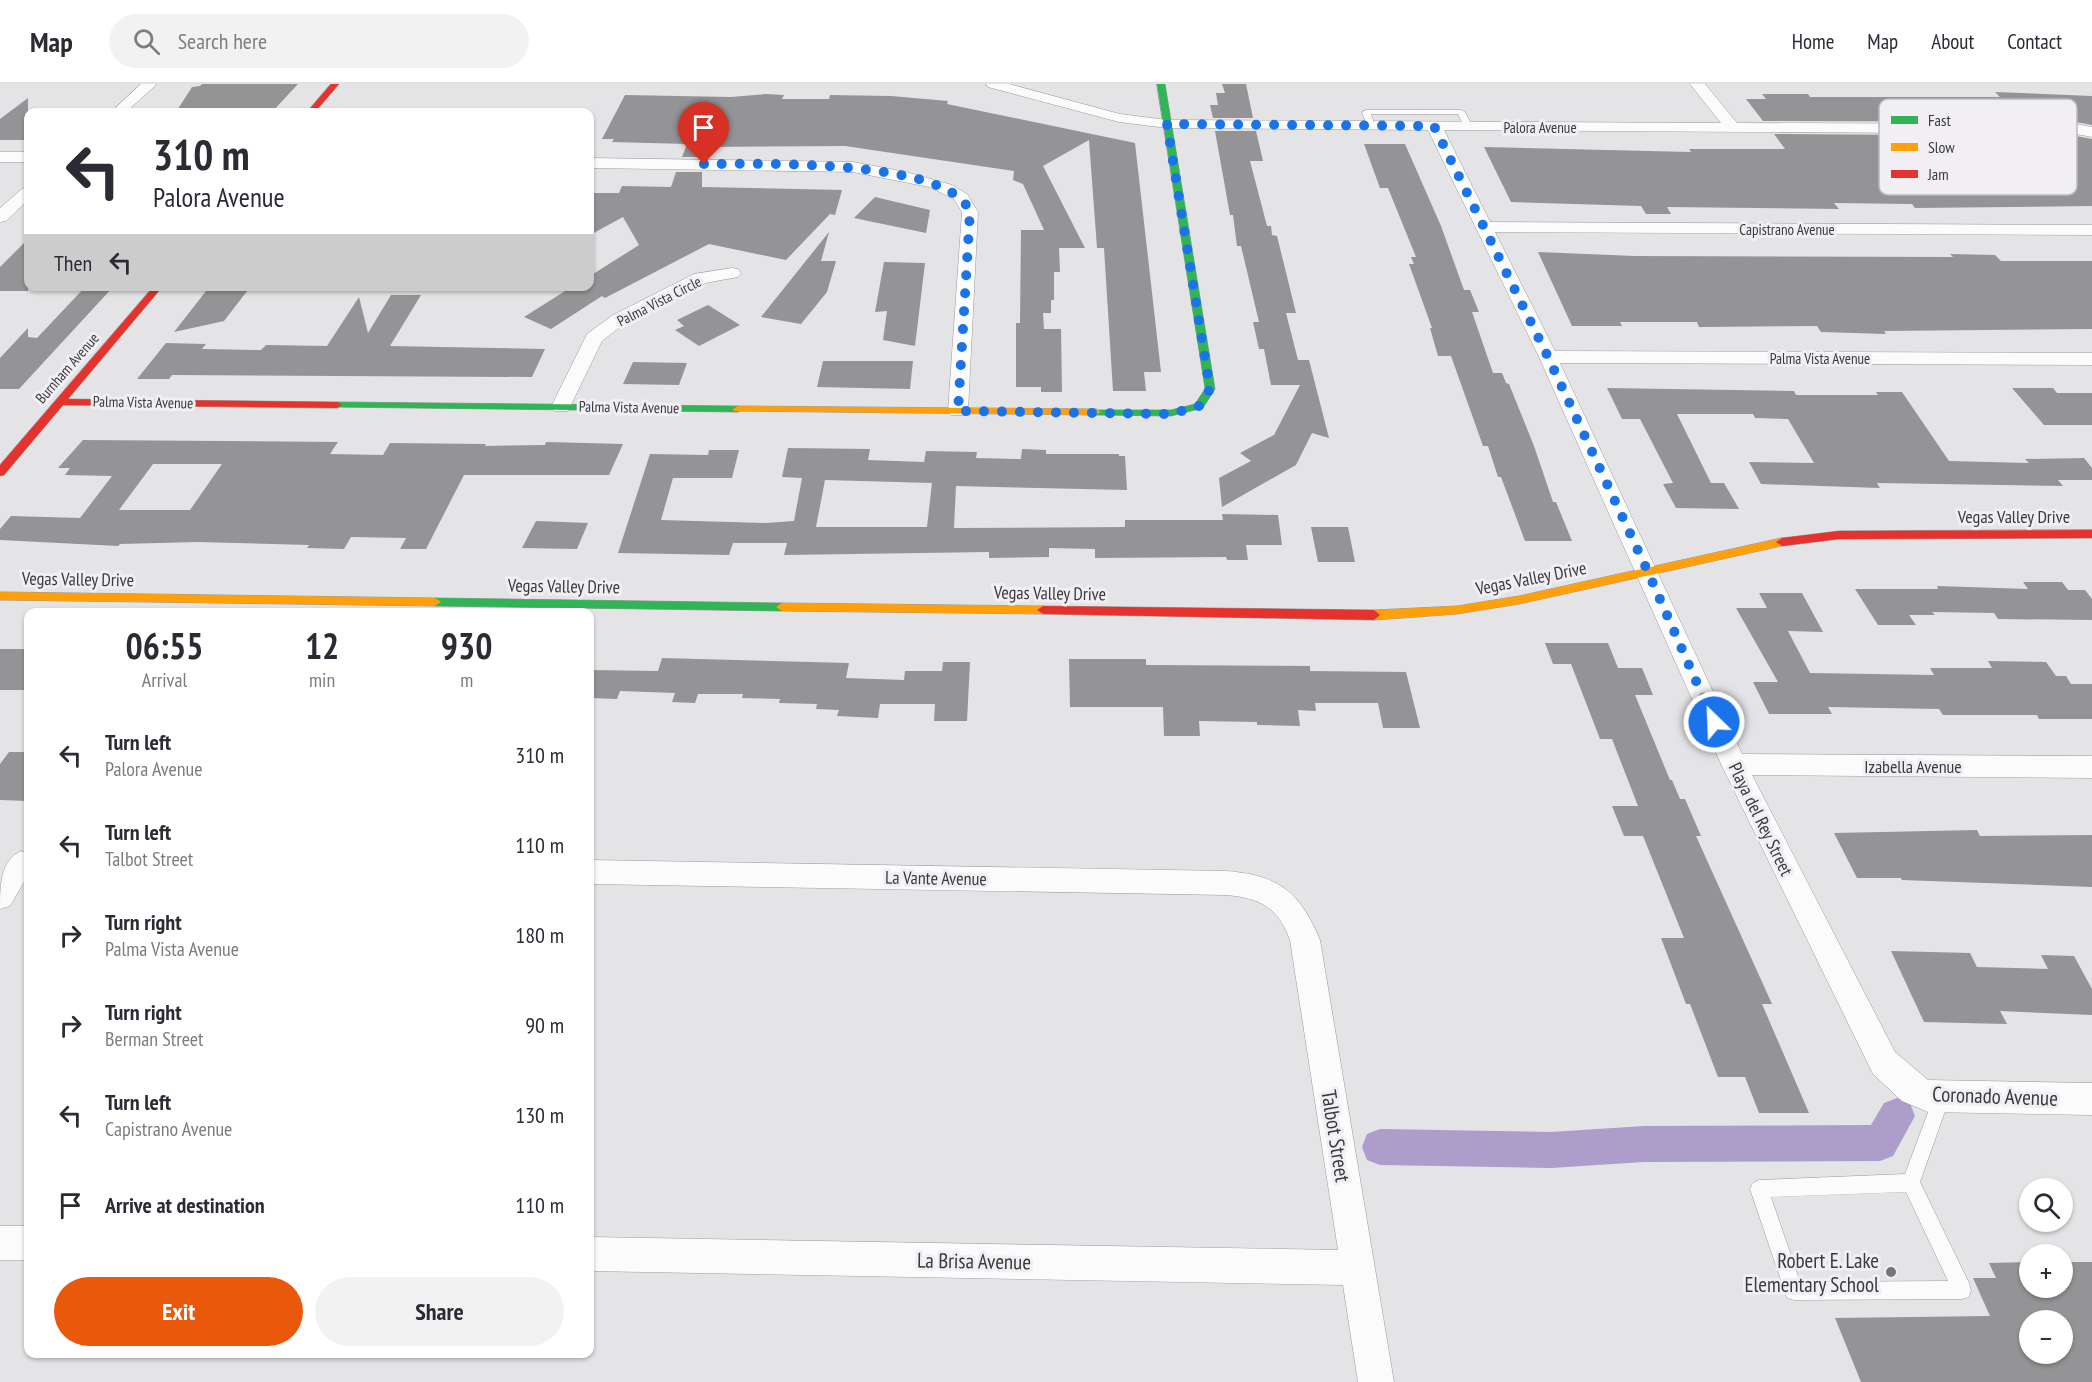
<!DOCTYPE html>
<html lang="en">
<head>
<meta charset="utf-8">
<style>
	body { margin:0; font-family:"PT Sans Narrow",sans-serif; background:#f2f2f3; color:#2b2b33; height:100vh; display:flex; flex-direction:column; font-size:22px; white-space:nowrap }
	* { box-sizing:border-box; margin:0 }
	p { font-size:20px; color:#7c7c81 }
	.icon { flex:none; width:33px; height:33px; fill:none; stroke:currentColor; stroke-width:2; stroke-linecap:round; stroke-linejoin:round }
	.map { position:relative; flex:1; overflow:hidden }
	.sheet { position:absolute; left:24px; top:524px; width:570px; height:750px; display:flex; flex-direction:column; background:#fff; border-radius:12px; box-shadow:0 2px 4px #0004 }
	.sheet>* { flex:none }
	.banner { position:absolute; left:24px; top:24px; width:570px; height:183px; border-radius:12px; box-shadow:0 2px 4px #0004; background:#fff; color:#2b2b33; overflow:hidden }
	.fabs { position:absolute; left:2019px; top:1094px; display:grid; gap:12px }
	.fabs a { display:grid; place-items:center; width:54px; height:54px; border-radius:50%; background:#fff; box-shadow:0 2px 4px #0004; font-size:30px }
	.pin { position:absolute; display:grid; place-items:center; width:51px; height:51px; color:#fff; margin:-62px -26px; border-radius:50% 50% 50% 0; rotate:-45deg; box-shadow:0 0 6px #0007 }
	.pin .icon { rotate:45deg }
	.me { position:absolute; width:66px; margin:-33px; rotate:336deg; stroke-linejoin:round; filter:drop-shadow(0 0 4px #0008) }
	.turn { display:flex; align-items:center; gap:21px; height:126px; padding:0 30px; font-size:27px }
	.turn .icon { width:78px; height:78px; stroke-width:2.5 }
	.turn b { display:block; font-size:42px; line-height:51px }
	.then { display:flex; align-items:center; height:57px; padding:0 30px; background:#0003; gap:12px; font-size:22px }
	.eta { display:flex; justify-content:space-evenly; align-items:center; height:102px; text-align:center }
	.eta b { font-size:36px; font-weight:700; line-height:42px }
	.action { display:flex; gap:12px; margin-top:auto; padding:12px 30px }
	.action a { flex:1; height:69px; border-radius:36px; background:#ea580c; color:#fff; font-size:24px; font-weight:700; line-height:69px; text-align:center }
	.action a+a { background:#f2f2f3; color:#2b2b33 }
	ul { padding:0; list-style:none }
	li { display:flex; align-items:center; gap:18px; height:90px; padding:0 30px }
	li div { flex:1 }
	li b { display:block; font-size:22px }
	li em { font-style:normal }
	header { display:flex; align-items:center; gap:36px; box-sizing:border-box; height:84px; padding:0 30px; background:#fff; border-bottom:2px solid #e1e1e2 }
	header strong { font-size:28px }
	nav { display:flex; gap:33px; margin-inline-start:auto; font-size:21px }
	.search { width:420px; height:54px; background:#f2f2f3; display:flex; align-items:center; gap:15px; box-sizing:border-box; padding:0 21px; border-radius:33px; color:#7c7c81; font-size:22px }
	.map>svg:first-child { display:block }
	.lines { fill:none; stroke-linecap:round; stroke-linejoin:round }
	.canal { fill:#ad9dca; fill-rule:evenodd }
	.building { fill:#949496; fill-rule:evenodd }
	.lane-casing { stroke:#9b9a9c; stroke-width:1 }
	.street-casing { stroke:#9b9a9c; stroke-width:1 }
	.fast-casing { stroke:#9b9a9c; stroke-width:1 }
	.slow-casing { stroke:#9b9a9c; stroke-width:1 }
	.jam-casing { stroke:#9b9a9c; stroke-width:1 }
	.lane { fill:#fbfbfb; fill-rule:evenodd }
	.street { fill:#fbfbfb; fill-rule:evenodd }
	.fast { fill:#30b455; fill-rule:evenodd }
	.slow { fill:#ff9f0a; fill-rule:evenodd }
	.jam { fill:#e5322d; fill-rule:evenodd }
	.route { stroke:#1a73e8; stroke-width:10; stroke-dasharray:0 18 }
	.poi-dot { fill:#767578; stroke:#f1eff4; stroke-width:2 }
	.labels { text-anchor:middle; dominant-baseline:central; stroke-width:6; stroke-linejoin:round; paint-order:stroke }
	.far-street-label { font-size:15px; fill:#3b3a3c; stroke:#f1eff4 }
	.street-label { font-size:18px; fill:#3b3a3c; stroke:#f1eff4 }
	.near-street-label { font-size:21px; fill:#3b3a3c; stroke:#f1eff4 }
	.near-poi-label { font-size:21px; fill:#3b3a3c; stroke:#f1eff4; text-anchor:end }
	.key { fill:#f1eff4; stroke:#bab9bd; stroke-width:1.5 }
	.key-label { font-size:16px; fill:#3b3a3c }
</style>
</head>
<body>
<header>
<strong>Map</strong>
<div class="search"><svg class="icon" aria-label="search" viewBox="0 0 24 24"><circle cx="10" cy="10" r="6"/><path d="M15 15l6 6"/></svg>Search here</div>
<nav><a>Home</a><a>Map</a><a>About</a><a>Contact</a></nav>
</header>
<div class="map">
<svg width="2092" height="1298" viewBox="0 0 2092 1298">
	<rect width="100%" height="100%" fill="#e4e3e6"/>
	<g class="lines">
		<path class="canal" d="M1897,1014L1910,1019L1915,1032L1893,1072L1880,1077L1644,1078L1551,1084L1380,1081L1367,1076L1362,1063L1367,1050L1380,1045L1551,1048L1644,1042L1871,1041L1884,1019Z"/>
	</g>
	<g class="building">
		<path d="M202,0H298L272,28H176L192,3L200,2Z"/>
		<path d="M1222,0H1246L1253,34H1213L1210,21H1218L1216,9H1225Z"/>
		<path d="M1995,8L2092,12V41L2076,38L1763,37L1746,15H1766L1762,10H1808L1810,13H2000Z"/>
		<path d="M766,10L784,11L782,15H829L830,11L891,12L948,17L947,20L1135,59L1161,288H1144L1146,307H1113L1104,164H1097L1089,56L1043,82L1085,164H1059L1060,188H1054V216H1051V229H1043L1044,245H1061L1062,308H1041V303H1016V239H1020L1021,146H1044L1023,100L1013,96L1014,87L845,62L703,63L702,73H682L687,60L612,58L614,55H602L625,11L731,13Z"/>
		<path d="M28,14V56H0V35Z"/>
		<path d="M1215,47H1256L1263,77H1250L1267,142H1271L1272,151L1277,152L1296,229H1286L1298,276H1309L1329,354L1312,349L1296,381L1222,423L1219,394L1251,377L1240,369L1274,351L1300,301H1271L1264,265H1259L1253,238H1259L1241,162H1237L1233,131H1230Z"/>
		<path d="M1774,50L2076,52L2092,55V122L1915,124L1912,120L1834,119L1839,125L1667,123L1671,130H1646L1641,122L1511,118L1484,63L1691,68L1689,65H1785Z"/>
		<path d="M1364,60H1405L1441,142L1464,206H1470L1479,228H1472L1493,289H1502L1506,299L1509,300L1534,362L1553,418H1556L1572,457H1525L1501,393H1498L1488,362H1483L1451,272H1438L1430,244H1432L1409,180H1414L1411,173H1416L1388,104H1380Z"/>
		<path d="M676,88H702V103L842,106L835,131L830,130L786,176L709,160L605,214L602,212L551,245L524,233L573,202H590V192L639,161L623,133L590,151V117L594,109H619L622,102L671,103Z"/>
		<path d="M875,113L930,126L926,149L854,134Z"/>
		<path d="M829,148L821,177H836L827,208L801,240L761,233Z"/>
		<path d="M28,155V207H0V183Z"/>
		<path d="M1538,168L1635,172L1953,173L1950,170L1995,171L2001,177H2092V245L1884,247L1886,250L1821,248L1817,242L1699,243L1697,238H1620L1622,242H1572Z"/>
		<path d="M884,178L925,179L915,262L883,256L887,227L875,228Z"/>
		<path d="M86,202H114L19,305H0V274L28,244V253L37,254Z"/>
		<path d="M210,202H251L224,237L174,248Z"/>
		<path d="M391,211H421L390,262L545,265L532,293L172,291L169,295H137L166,259L206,260L202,265L261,266L266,261L327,262L359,213L368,249Z"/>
		<path d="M708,221L740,241L699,262L675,246L684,242L677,236Z"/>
		<path d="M823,277H913L910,305L817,303Z"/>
		<path d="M633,278L687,279L679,301L623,300Z"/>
		<path d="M1607,304L1794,307L1796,311H1878L1876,308H1902L1949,377L2029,379L2025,375L2084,374L2092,384V396H2058L2063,402L1877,399L1880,404L1761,400L1749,378L1814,379L1788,335L1755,334L1753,330H1677L1711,399H1724L1739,425L1676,424L1663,400L1673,399L1640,335H1622Z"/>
		<path d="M2012,304H2053L2057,309H2092V341H2044Z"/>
		<path d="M83,356L338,358L330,370L383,371L390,359L486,360L485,362L545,361L546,358L623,360L609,391H464L426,465H400L406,454L351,453L344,465L307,464L309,461L198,458L120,460L118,462L0,456V445L11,432L80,434L112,392L65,391L70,384H58ZM153,380H222L190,426H119Z"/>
		<path d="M788,364L870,365L868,376L924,378L926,367L977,368L976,374L1021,375L1022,365L1046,366V370H1119V372H1125L1127,406L956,402L954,444L1125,443V436H1223L1222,430L1278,431L1282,461H1246L1248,476H1227L1226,473L1095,474V465L1049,464V473L989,474V468L784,471L787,459H733L729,471L618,469L650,370L708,371L709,366H739L732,394H673L661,436L766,439L794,437L802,394L782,393ZM825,396L932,399L927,443H816Z"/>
		<path d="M536,437L588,439L577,465L522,464Z"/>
		<path d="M1311,443H1348L1355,478H1318Z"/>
		<path d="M2023,498H2062L2068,506H2085L2092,515V536L1998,535L1994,529L1932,528L1935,531H1909L1916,541H1878L1855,505H1938L1937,502L2028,505Z"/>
		<path d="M1759,509H1802L1823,548L1788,547L1810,589L1934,591L1930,584H1992L1988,577L2046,578L2056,592H2066L2071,600H2092V635H2039L2037,631H1943L1939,625L1828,623L1832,630H1769L1753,598H1778L1736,524H1767Z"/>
		<path d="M1545,559H1608L1618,584H1642L1653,611H1635L1670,696H1672L1680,715H1685L1701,752H1696L1772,920H1762L1809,1029H1759L1745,993H1718L1690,920H1686L1661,854H1684L1643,752H1624L1612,722H1638L1612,655H1600L1571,580H1553Z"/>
		<rect x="0" y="565" width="28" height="41"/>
		<path d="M662,574L849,579L846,594L904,596L905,587H942L943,578H970L967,637H934L935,620H880L878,634L837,632L839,626L816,625L817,620L779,619L780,615L742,614L743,610H698L695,619L672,618L675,609L620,607L617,615L590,614V586L658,587Z"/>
		<path d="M1069,575H1146V581L1310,582V587L1406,588L1420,644H1383L1378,619H1315L1316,627L1298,626L1300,642L1257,641V638L1199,637L1200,652H1164L1163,623H1070Z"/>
		<path d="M9,668H28V717L0,716V680Z"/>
		<path d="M1977,746L1980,752L2092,751V803L1902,796L1901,794H1857L1834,749Z"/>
		<path d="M1891,867L1970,869L1977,883L2048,885L2041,871L2074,872L2092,905V931L2000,927L2007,940L1924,938Z"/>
		<path d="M2030,1178V1203H2062V1178H2092V1298H1861L1835,1234L1990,1232L1973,1194H1996L1989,1179ZM2030,1236H2062V1269H2030Z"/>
	</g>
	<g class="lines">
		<g class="lane-casing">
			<g id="lane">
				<path d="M1366,26H1461L1465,28L1472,42L1465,44L1458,30H1371L1375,42L1371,44L1367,42L1362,28Z"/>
				<path d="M1942,1005L1948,1007L1950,1013L1920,1098L1969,1199L1971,1206L1969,1213L1962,1215L1794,1216L1787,1214L1750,1105L1753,1099L1759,1096L1905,1090L1936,1007ZM1906,1108L1948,1197L1800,1198L1771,1113Z"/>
			</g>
		</g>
		<g class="street-casing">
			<g id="street">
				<path d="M141,0H157L126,28H111Z"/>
				<path d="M986,0H1009L1120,30L1167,36L1721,39L1690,0H1705L1737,39L2076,40L2092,43V53L2076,50L1444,46L1490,138L2092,141V151L1495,148L1555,267L2092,269V281L1560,279L1742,670L2092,672V694L1752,691L1895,968L1928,996L2092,999V1031L1928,1028L1902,1017L1873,990L1721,680L1539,273L1428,46L1167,44L1119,38L988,3Z"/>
				<rect x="0" y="68" width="28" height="10"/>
				<path d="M590,74L853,78L906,88L952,101L967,110L978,128L968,327L965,331H951L948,327L962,128L954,115L929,103L853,88L590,84Z"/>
				<path d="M28,103V116L6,137L0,138V124L22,105Z"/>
				<path d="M732,184L738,185L741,189L738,193L705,199L625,239L602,257L568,327H554L551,323L587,250L613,231L694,190Z"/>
				<path d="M21,767L28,770V791L10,822L0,825C0,803 0,776 21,767Z"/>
				<path d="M590,776L1226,787C1279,791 1300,808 1320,856L1394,1298H1358L1343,1201L590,1187V1153L1338,1166L1290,856C1278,823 1260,814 1226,811L590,800Z"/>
				<rect x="0" y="1142" width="28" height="34"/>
			</g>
		</g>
		<g class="fast-casing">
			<g id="fast">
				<path d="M1157,0H1165L1215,305L1203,324L1171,332L1096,331L1092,330V326H1171L1195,320L1205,305Z"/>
				<path d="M337,318L738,322L743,325L738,328L333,323L332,321Z"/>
				<path d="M435,514L782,519L788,523L782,527L435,522L429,518Z"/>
			</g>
		</g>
		<g class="slow-casing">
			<g id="slow">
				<path d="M738,322L1096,325L1101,328L1096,331L734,327L733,325Z"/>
				<path d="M1782,454L1786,455L1788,458L1786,461L1519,520L1457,530L1374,536L1368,531L1374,526L1457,522L1519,512Z"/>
				<path d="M0,508L435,514L441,518L435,522L0,516Z"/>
				<path d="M782,519L1043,522L1049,526L1043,530L782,527L776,523Z"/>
			</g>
		</g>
		<g class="jam-casing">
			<g id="jam">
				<path d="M331,0H339L315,28H307Z"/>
				<path d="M154,202H163L68,315L337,318L342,321L337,324L63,321L4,391L0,392V381Z"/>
				<path d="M2092,446V454L1839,455L1782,462L1776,458L1782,454L1839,447Z"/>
				<path d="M1043,522L1374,526L1380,531L1374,536L1043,530L1037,526Z"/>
			</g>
		</g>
		<use href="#lane" class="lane"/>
		<use href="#street" class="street"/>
		<use href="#fast" class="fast"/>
		<use href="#slow" class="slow"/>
		<use href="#jam" class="jam"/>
	</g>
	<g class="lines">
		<path class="route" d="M704,80C757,80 949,74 970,128L958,327L1171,330L1199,322L1210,305L1167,40L1434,42L1548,273L1648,488L1714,638"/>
	</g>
	<circle class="poi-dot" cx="1891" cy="1188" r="6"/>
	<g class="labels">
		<g class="far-street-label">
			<text x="1540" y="43">Palora Avenue</text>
			<text x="1787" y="145">Capistrano Avenue</text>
			<text transform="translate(659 217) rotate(-27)">Palma Vista Circle</text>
			<text x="1820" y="274">Palma Vista Avenue</text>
			<text transform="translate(67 284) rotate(-49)">Burnham Avenue</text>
			<text transform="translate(143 318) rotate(1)">Palma Vista Avenue</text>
			<text transform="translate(629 323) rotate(1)">Palma Vista Avenue</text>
		</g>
		<g class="street-label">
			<text x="2014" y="432">Vegas Valley Drive</text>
			<text transform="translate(1531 494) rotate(-11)">Vegas Valley Drive</text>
			<text transform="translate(78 495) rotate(1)">Vegas Valley Drive</text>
			<text transform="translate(564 502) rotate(1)">Vegas Valley Drive</text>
			<text transform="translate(1050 509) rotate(1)">Vegas Valley Drive</text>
			<text x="1913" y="682">Izabella Avenue</text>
			<text transform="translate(1761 735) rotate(64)">Playa del Rey Street</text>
			<text transform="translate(936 794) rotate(1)">La Vante Avenue</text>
		</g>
		<g class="near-street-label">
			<text transform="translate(1995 1012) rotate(2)">Coronado Avenue</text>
			<text transform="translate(1336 1052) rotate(81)">Talbot Street</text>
			<text transform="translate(974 1177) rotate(1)">La Brisa Avenue</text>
		</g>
		<g class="near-poi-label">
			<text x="1879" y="1176">Robert E. Lake<tspan x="1879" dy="24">Elementary School</tspan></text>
		</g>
	</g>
	<rect x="1879" y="15" width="198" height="96" rx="9" class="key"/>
	<rect x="1891" y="32" width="27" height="8" fill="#30b455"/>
	<rect x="1891" y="59" width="27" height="8" fill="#ff9f0a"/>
	<rect x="1891" y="86" width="27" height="8" fill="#e5322d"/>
	<g class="key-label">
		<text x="1928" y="42">Fast</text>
		<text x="1928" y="69">Slow</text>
		<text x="1928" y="96">Jam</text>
	</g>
</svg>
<div class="fabs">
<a><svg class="icon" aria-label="search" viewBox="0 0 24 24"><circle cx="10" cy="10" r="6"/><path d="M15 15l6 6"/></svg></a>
<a>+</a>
<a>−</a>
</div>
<div class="pin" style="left:704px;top:80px;background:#d93025"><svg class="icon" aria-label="arrive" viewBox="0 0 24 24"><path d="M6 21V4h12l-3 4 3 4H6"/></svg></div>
<svg class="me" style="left:1714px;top:638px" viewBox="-20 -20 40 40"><circle r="17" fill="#1a73e8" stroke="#fff" stroke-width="3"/><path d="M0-11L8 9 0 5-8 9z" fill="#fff"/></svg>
<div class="banner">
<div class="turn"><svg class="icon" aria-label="left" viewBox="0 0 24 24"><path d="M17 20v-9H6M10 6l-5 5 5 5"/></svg><div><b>310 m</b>Palora Avenue</div></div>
<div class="then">Then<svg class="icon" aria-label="left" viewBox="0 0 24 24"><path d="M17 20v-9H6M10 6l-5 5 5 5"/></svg></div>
</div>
<section class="sheet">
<div class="eta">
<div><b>06:55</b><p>Arrival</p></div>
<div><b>12</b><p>min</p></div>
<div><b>930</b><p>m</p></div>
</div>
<ul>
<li><svg class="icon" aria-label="left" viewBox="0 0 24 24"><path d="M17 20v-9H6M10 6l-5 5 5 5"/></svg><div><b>Turn left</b><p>Palora Avenue</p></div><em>310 m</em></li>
<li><svg class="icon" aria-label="left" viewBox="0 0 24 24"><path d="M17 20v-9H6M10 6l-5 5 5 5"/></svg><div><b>Turn left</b><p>Talbot Street</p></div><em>110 m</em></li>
<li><svg class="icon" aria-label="right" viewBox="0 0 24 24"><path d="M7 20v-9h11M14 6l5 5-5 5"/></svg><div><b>Turn right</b><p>Palma Vista Avenue</p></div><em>180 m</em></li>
<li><svg class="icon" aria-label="right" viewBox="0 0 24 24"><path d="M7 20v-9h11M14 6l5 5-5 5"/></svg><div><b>Turn right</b><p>Berman Street</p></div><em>90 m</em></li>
<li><svg class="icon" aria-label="left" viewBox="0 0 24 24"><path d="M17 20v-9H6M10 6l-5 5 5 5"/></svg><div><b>Turn left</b><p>Capistrano Avenue</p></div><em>130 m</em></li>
<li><svg class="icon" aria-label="arrive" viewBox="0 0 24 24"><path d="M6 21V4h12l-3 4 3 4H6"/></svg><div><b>Arrive at destination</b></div><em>110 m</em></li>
</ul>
<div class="action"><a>Exit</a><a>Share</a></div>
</section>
</div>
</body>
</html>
